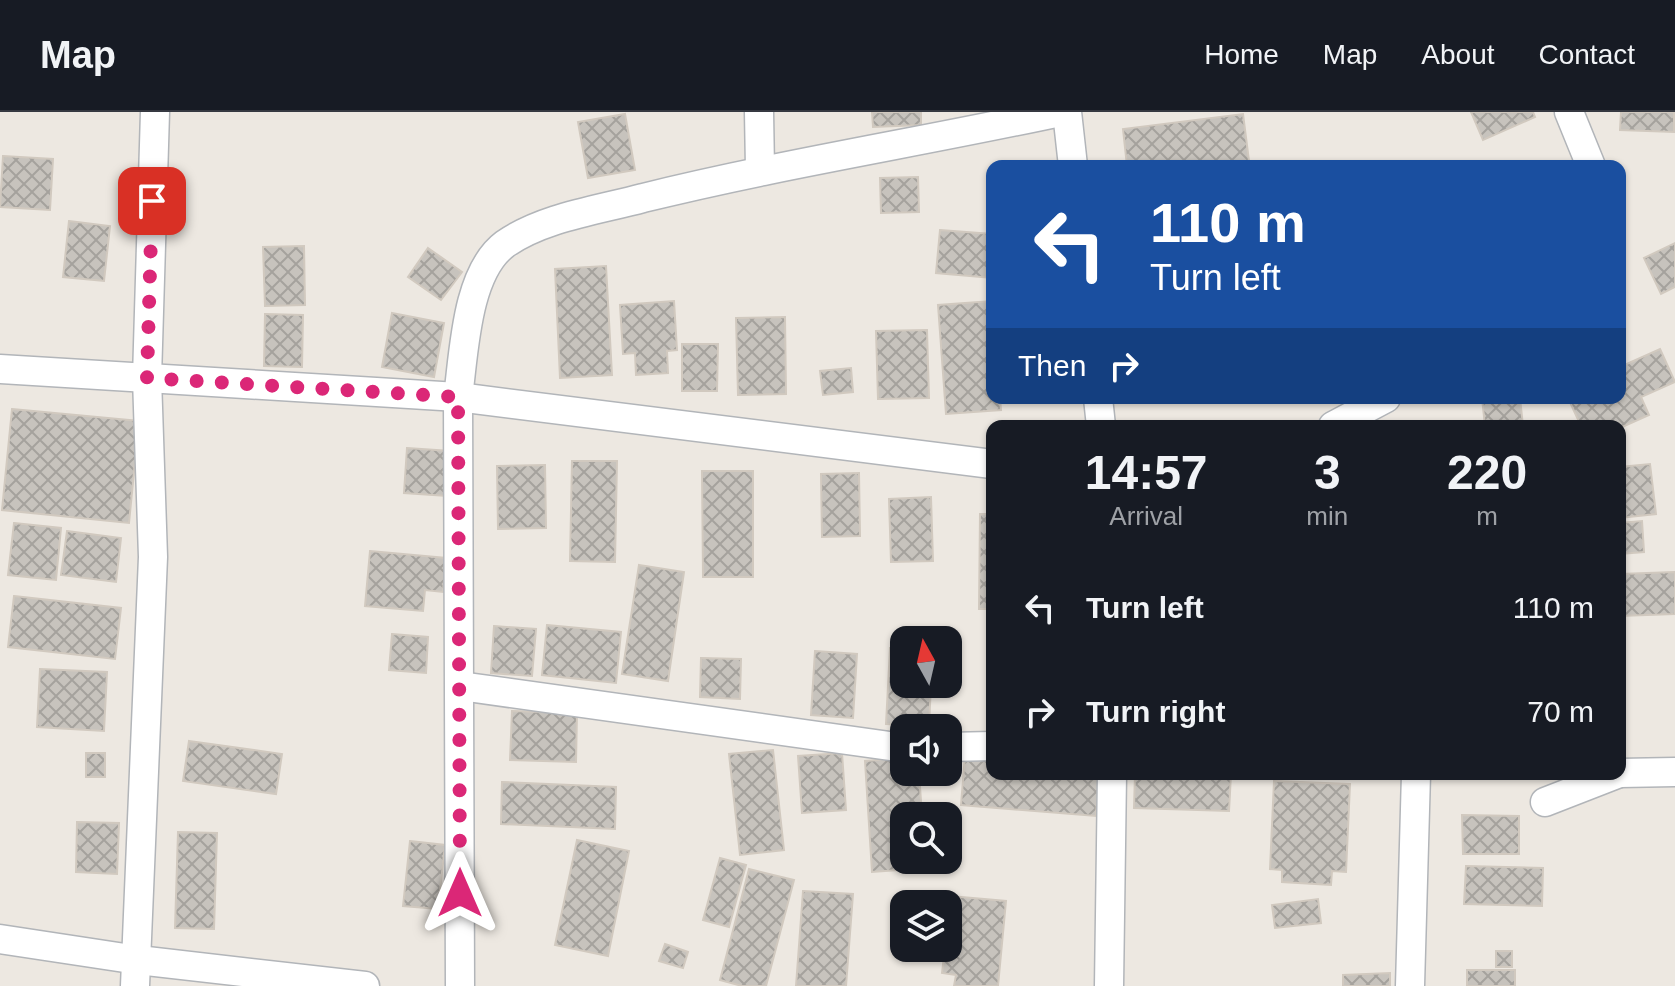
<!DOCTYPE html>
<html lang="en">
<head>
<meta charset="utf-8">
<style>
	body { margin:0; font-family:Helvetica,sans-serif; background:#20242c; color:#f1f3f6; height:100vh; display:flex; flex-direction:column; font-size:30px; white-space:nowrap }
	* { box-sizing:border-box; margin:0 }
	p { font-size:26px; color:#9ea1a6 }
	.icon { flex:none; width:44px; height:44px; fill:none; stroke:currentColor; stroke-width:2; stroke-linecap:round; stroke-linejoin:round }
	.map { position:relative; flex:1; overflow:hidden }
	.side { position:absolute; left:986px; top:308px; width:640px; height:360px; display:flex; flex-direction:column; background:#171b24; border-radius:16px; box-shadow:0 2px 6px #0004 }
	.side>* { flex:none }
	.top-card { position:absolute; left:986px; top:48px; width:640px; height:244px; border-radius:16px; box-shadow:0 2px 6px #0004; background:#1a4fa0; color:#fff; overflow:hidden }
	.needle { width:52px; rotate:352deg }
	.buttons { position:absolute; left:890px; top:514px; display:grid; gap:16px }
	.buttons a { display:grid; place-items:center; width:72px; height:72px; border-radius:16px; background:#171b24; box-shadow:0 2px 6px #0004; font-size:40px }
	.pin { position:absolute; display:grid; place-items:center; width:68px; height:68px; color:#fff; margin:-34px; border-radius:16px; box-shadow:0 4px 12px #0006 }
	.me { position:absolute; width:88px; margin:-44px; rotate:0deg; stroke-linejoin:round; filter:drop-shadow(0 0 6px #0008) }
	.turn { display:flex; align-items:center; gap:28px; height:168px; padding:0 32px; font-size:36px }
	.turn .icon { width:104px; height:104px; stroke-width:2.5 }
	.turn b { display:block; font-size:56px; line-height:68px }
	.then { display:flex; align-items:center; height:76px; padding:0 32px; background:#0003; gap:16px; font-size:30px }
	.eta { display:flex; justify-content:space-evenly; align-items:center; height:136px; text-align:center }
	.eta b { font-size:48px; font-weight:700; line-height:56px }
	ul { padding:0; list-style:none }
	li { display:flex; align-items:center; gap:24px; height:104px; padding:0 32px }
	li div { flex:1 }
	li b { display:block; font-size:30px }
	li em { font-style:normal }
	header { display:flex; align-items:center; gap:48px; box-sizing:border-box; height:112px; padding:0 40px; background:#171b24; border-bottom:2px solid #363941 }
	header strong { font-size:38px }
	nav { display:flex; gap:44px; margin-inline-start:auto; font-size:28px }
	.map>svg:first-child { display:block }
	.building { fill:url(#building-cross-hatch); stroke:#d1c9bf; stroke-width:2 }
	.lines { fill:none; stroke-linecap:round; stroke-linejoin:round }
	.street-casing { stroke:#b2b5b9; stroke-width:31 }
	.street { stroke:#fff; stroke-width:28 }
	.route { stroke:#db2777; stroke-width:14; stroke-dasharray:0 25.2 }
</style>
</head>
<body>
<header>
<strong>Map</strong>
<nav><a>Home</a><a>Map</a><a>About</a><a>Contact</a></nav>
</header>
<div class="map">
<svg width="1675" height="874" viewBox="0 0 1675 874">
	<defs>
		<pattern id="building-cross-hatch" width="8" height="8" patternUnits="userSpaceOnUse" patternTransform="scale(2)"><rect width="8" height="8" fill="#c7c3bd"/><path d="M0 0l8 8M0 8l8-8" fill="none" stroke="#a5a29d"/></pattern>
	</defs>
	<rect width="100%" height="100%" fill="#ede8e1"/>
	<g class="building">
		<path d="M872,0H921V13L873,15Z"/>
		<path d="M1471,0H1533L1535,5L1483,28Z"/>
		<path d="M1621,0H1674V20L1620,18Z"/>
		<path d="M625,2L635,58L588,66L578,10Z"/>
		<path d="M1243,2L1249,49L1209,54H1127L1123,17Z"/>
		<path d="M3,44L53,47L50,98L0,95Z"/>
		<path d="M918,65L919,100L881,101L880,66Z"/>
		<path d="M69,109L110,114L104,169L63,165Z"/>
		<path d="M940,118L992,122V166L936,161Z"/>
		<path d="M1675,131V175L1661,182L1644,146Z"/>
		<path d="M304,134L305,193L265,194L263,135Z"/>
		<path d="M428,136L462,160L441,188L408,165Z"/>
		<path d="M606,154L612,263L560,266L555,157Z"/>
		<path d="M674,189L677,238L667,239L668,261L636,263L635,241L623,242L620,193Z"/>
		<path d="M992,189V286H1000L1001,298L946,302L938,193Z"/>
		<path d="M392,201L444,211L434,265L382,255Z"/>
		<path d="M265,202L303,203L302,255L264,254Z"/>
		<path d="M785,205L786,282L738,283L736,206Z"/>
		<path d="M927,218L929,286L878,287L876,219Z"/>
		<path d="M682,232H718L717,279H682Z"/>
		<path d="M1660,237L1675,270L1641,285L1649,303L1620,316L1581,314L1568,286H1620V255Z"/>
		<path d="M851,256L853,280L823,283L820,259Z"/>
		<path d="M1482,286H1520L1523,314H1485Z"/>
		<path d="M12,297L139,309L129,411L2,398Z"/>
		<path d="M407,336L450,339L447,384L404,381Z"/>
		<path d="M572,349H617L615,450L570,449Z"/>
		<path d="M1650,352L1656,402L1620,406V355Z"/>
		<path d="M545,353L546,416L498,417L497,354Z"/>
		<path d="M702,359H753V465H703Z"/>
		<path d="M859,361L860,424L822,425L821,362Z"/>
		<path d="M931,385L933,449L891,450L889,387Z"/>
		<path d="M980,402H992V497H979Z"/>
		<path d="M1642,409L1644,440L1620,442V411Z"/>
		<path d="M14,411L61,416L56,468L8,463Z"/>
		<path d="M67,419L121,426L116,470L61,463Z"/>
		<path d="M370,439L446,446L443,480L425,478L423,499L365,494Z"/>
		<path d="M639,453L684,460L668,569L622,562Z"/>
		<path d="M1675,460V502L1620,504V462Z"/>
		<path d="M14,484L121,496L115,547L8,535Z"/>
		<path d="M547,513L621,520L616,571L542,563Z"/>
		<path d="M494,514L536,517L532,564L491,561Z"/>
		<path d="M392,522L428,525L426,561L389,558Z"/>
		<path d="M890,536H904V572H931L929,614L886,612Z"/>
		<path d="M815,539L857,542L853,606L811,603Z"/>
		<path d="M701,546L741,547L740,587L700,585Z"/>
		<path d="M40,557L107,560L104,619L37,615Z"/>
		<path d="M512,599L577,601L576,650L510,648Z"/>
		<path d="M189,629L282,642L276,682L183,669Z"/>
		<path d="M773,638L784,738L740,743L729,642Z"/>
		<rect x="86" y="641" width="19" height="24"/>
		<path d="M842,641L846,698L802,701L798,644Z"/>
		<path d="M965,643L992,645V662H1099L1096,704L961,693Z"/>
		<path d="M904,646V660H919L922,704H904V748H925L926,756L872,760L865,649Z"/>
		<path d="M1135,662H1231L1229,699L1134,696Z"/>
		<path d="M1274,669L1350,672L1346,760L1332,759L1331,773L1282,770V758L1270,757Z"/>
		<path d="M502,670L616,675L615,717L501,712Z"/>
		<path d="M1462,703L1519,704V742H1463Z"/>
		<path d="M77,710L119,711L117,762L76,760Z"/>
		<path d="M178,720L217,721L214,817L175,816Z"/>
		<path d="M577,728L629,739L608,844L555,833Z"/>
		<path d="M410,729L445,733L438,797L403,794Z"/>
		<path d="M720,746L746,753L729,815L703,808Z"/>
		<path d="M1466,754L1543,756L1542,794L1464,792Z"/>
		<path d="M749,757L794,768L766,874H742L720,868Z"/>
		<path d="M803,779L853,782L846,874H796Z"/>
		<path d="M950,784L1006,789L998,874H954L956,863L942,861L945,836H948Z"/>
		<path d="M1318,787L1321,811L1275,816L1272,793Z"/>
		<path d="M665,832L688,840L683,856L659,849Z"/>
		<rect x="1496" y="839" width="16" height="16"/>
		<rect x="1467" y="858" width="48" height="16"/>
		<path d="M1390,861V874H1343V863Z"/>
	</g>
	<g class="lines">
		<g class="street-casing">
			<g id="street">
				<path d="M759,0L760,57"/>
				<path d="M1067,0L1073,54"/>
				<path d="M1569,0L1591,54"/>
				<path d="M0,257L458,285L992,352"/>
				<path d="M1098,286L1101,314"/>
				<path d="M1333,314L1386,286"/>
				<path d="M460,574L904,636"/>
				<path d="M948,635L992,634"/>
				<path d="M1620,661L1675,660"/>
				<path d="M1545,690L1617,662"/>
				<path d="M0,827L138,848L365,874"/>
				<path d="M135,874L153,445L147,266L155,0"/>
				<path d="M460,874L458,285C464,241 466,161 505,132C544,105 599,98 643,86C781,52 921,30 1060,0"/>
				<path d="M1109,874L1112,662"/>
				<path d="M1410,874L1416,662"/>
			</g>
		</g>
		<use href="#street" class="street"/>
	</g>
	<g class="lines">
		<path class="route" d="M152,89L147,266L458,285L460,781"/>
	</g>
</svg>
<div class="buttons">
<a><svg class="needle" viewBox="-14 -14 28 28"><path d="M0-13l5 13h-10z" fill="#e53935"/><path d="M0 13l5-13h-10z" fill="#9ea1a6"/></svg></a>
<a><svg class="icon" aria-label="sound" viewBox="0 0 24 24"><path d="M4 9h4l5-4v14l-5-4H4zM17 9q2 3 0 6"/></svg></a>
<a><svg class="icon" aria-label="search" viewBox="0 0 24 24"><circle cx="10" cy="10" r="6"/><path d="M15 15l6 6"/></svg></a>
<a><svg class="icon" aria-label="layers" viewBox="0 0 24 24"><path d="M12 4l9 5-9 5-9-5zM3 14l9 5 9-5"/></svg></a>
</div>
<div class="pin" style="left:152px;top:89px;background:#d93025"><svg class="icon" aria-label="arrive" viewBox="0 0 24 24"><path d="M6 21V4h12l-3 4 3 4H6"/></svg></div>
<svg class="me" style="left:460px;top:781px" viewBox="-20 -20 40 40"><path d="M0-17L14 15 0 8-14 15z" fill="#db2777" stroke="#fff" stroke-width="4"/></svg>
<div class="top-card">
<div class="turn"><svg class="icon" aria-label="left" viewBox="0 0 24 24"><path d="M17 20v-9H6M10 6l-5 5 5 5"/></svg><div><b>110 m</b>Turn left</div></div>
<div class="then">Then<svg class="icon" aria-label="right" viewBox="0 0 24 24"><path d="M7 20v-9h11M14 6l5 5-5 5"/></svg></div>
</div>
<section class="side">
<div class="eta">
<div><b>14:57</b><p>Arrival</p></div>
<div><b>3</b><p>min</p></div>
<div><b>220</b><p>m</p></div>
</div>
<ul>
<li><svg class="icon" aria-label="left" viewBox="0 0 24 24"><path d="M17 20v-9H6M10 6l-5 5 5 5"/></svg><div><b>Turn left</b></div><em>110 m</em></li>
<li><svg class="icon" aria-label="right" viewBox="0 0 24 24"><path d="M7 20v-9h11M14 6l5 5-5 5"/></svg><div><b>Turn right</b></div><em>70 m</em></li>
</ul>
</section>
</div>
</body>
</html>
